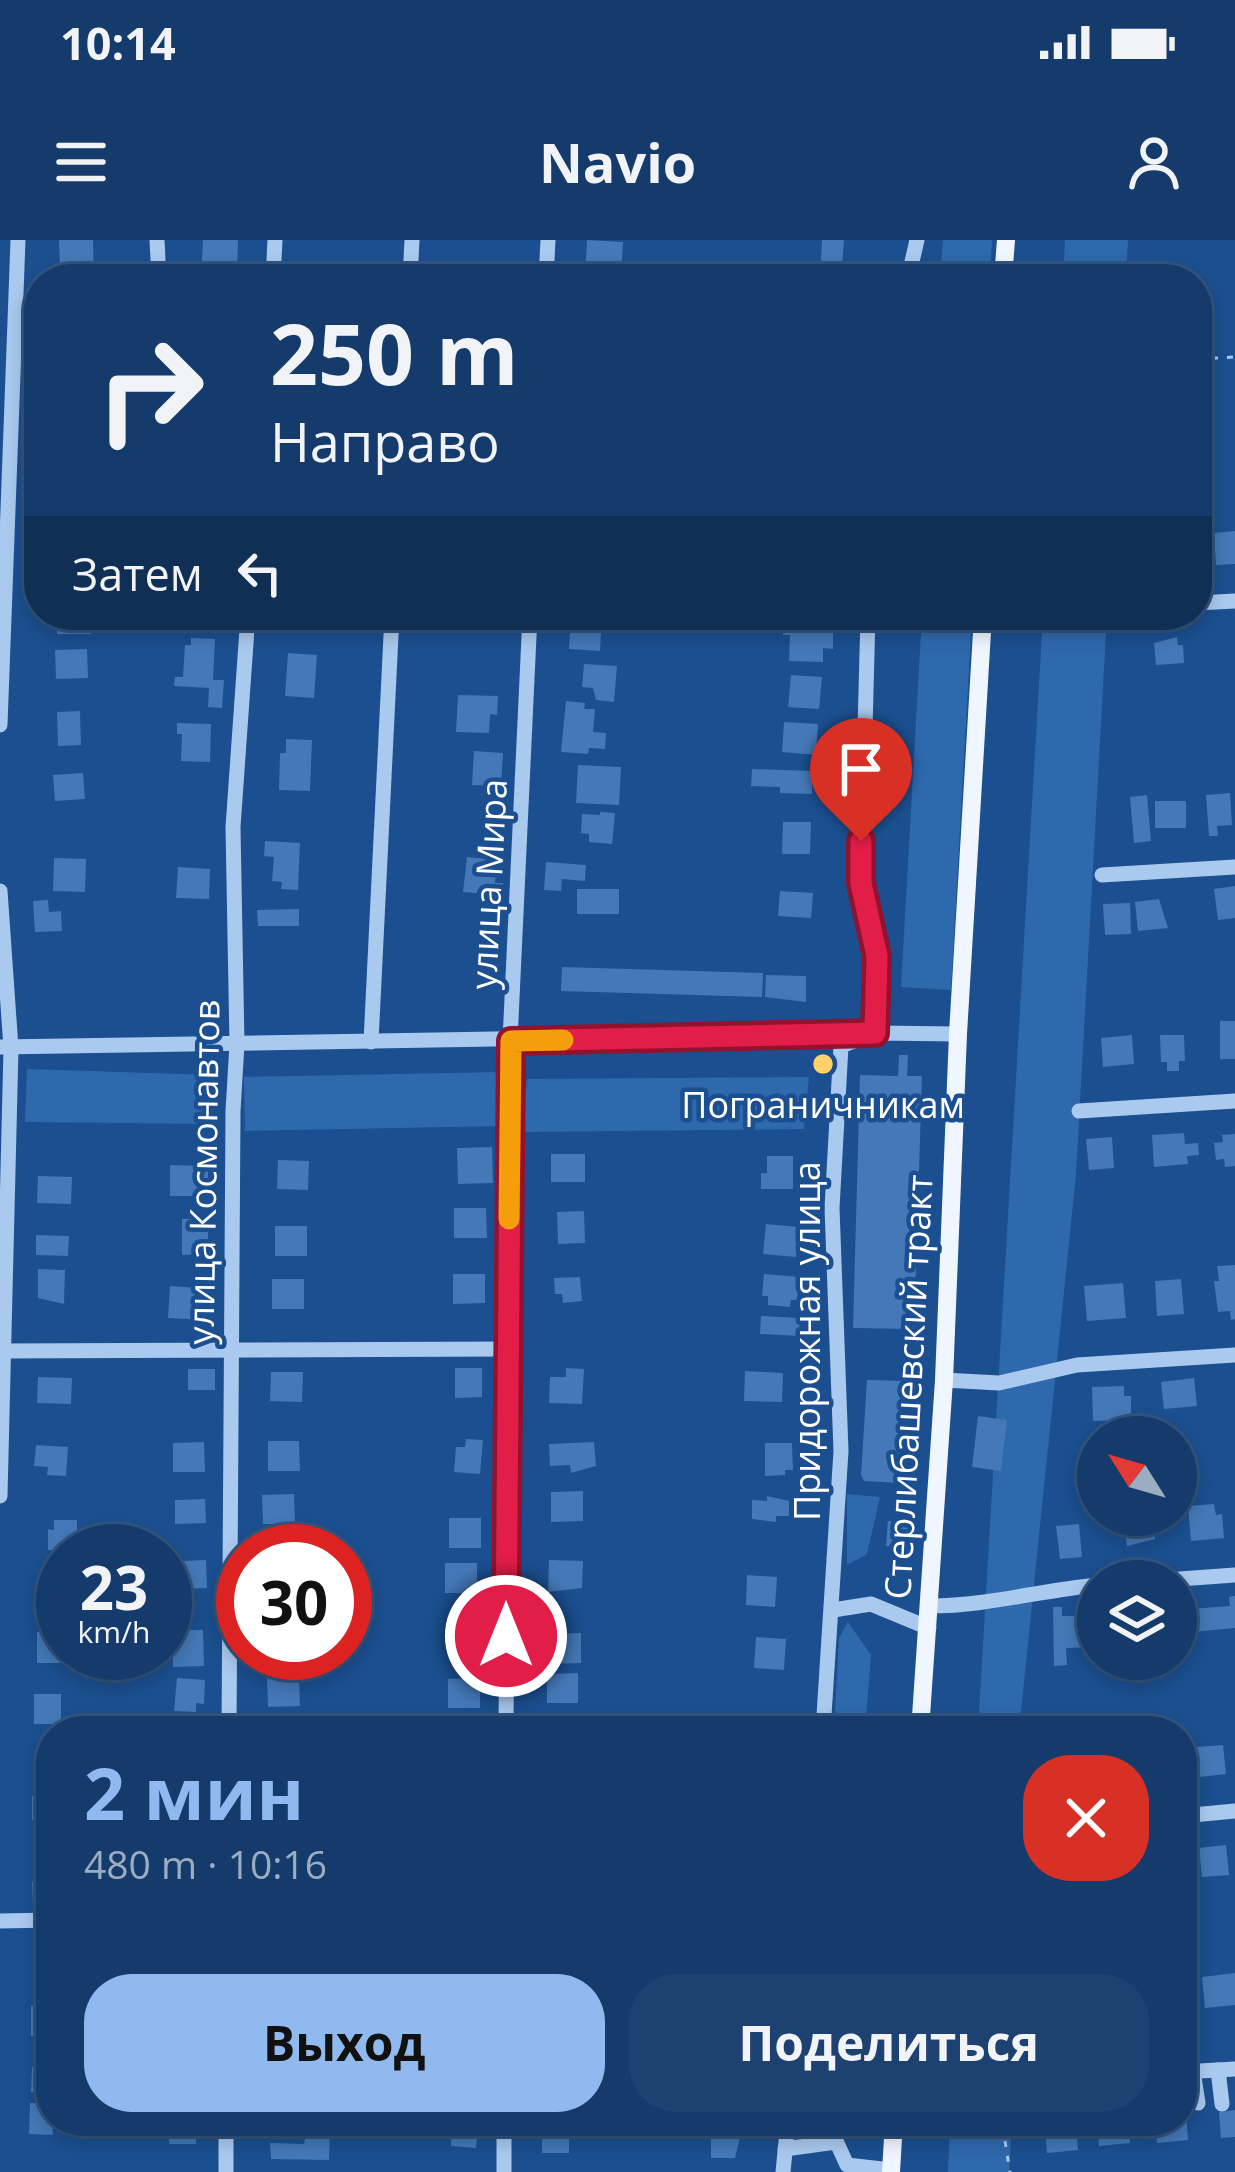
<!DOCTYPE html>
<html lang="ru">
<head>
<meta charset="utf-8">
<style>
	body { margin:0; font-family:"Open Sans",sans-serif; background:#1d4271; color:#f1f3f6; height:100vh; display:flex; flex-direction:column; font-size:45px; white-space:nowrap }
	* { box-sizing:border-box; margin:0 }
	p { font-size:39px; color:#9dadc1 }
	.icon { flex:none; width:66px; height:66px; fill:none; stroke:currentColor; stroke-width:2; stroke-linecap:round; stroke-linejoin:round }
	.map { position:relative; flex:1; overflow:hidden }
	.panel { position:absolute; left:36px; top:1476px; width:1161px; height:420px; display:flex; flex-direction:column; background:#143b6b; border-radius:48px; box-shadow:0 6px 18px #0003,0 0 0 3px #33557e }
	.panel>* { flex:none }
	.banner { position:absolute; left:24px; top:24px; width:1188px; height:366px; border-radius:48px; box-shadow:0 6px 18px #0003,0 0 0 3px #33557e; background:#143b6b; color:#f1f3f6; overflow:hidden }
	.needle { width:78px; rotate:307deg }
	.buttons { position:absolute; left:1077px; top:1176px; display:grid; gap:24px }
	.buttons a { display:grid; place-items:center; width:120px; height:120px; border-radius:50%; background:#143b6b; box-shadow:0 6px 18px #0003,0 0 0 3px #33557e; font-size:60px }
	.speed { position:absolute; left:36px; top:1284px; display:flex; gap:24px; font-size:60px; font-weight:700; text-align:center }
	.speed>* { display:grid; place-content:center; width:156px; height:156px; border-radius:50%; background:#143b6b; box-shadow:0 6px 18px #0003,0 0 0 3px #33557e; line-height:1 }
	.speed small { font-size:30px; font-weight:400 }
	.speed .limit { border:18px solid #d22; background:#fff; color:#111 }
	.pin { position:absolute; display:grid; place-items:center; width:102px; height:102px; color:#fff; margin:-123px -51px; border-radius:50% 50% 50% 0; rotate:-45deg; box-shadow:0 0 12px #0007 }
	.pin .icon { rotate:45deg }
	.me { position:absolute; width:132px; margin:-66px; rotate:0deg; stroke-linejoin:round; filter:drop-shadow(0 0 9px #0008) }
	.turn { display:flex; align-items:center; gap:42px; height:252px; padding:0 48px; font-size:54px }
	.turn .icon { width:156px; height:156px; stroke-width:2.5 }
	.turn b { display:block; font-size:84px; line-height:102px }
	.then { display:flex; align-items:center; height:114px; padding:0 48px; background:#0003; gap:24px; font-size:45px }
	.round { display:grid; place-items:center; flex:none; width:126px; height:126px; border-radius:48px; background:#1d4271 }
	.head { display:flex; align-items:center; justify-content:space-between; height:204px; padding:0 48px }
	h1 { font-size:72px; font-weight:700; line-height:90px; color:#90b9f0 }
	.button { display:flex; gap:24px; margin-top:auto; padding:24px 48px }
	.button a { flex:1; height:138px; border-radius:48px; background:#90b9f0; color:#111; font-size:48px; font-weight:700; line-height:138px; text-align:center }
	.button a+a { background:#1d4271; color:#f1f3f6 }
	.status { display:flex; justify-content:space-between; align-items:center; height:84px; padding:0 60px; background:#143b6b; direction:ltr }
	.status svg { height:33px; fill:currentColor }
	header { display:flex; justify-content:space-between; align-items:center; height:156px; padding:0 48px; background:#143b6b; font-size:54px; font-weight:700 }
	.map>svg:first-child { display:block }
	.green { fill:#2e69ad }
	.building { fill:#4478b7 }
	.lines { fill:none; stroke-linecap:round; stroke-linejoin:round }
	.path { stroke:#a9c9ee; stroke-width:3; stroke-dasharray:6 9; stroke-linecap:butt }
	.minor { stroke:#a9c9ee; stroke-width:15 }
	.major { stroke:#f0f6ff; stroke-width:18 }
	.route-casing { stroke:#92132f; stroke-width:30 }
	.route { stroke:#e11d48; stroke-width:21 }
	.slow { stroke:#f59e0b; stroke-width:21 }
	.poi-dot { fill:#ffd166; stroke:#1b4f8f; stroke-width:4.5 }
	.labels { text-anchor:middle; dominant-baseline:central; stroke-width:9; stroke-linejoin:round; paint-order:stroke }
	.street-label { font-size:36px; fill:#fff; stroke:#1b4f8f }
	.poi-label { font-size:36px; fill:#fff; stroke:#1b4f8f }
</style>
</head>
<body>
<div class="status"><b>10:14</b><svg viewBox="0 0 49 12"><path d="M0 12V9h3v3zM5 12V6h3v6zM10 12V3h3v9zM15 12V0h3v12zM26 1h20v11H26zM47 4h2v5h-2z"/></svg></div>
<header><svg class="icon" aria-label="menu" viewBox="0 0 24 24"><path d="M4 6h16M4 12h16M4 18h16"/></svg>Navio<svg class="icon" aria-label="person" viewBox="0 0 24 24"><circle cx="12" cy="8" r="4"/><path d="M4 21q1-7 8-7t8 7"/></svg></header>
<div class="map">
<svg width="1235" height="1932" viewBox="0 0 1235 1932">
	<rect width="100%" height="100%" fill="#1b4f8f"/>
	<g class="green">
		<path d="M943,0H992L990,39H940Z"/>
		<path d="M1065,0H1128L1126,39H1063Z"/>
		<path d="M922,375H972L951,750L901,747Z"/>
		<path d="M1043,375H1107L1076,935L1019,1491H978Z"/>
		<path d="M27,829L213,835L214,884L25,882Z"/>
		<path d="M500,832L501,886L245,891L244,837Z"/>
		<path d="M809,837L804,889L522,892L527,839Z"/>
		<path d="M847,1254L880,1257L867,1314L847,1325Z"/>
		<path d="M848,1382L871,1415L865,1491H834L839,1398Z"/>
		<path d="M950,1881H1012L1009,1932H948Z"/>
	</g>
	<g class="building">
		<path d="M59,0H93L94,39H71L70,30H60Z"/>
		<path d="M203,0H238L237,39H201Z"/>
		<path d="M587,0L623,2L621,39L585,36Z"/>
		<path d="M822,0H844L842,25L852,26V38L820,36Z"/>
		<path d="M1208,286L1210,340L1197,341V287Z"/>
		<path d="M1235,291V324L1216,325L1214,293Z"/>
		<rect x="57" y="375" width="34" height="19"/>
		<path d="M477,375H511L510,388L492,387L491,393H476Z"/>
		<path d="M571,375H602L600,411L569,409Z"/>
		<path d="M783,377L826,378V387H833V409L823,408V422L789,421L790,395H783Z"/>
		<path d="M1177,397L1178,405H1183L1184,423L1156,425L1154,403Z"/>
		<path d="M191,398L215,399L213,440H224L222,468L208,467L209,448L174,446L175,437H183L185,405H191Z"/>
		<path d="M87,409L88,438L56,439L55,410Z"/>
		<path d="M288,413L317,415L314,458L285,456Z"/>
		<path d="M584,424L617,426L614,462L596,460L593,448L582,447Z"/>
		<path d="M791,435L822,437L819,469L788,467Z"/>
		<path d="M458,455L498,456L497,475L490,474L489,493L456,492Z"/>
		<path d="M566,461L585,463L584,469H595L593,492L606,493L605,509L589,508L588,514L561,512Z"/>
		<path d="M80,471L81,505L58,506L57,472Z"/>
		<path d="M784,482L818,484L816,515L782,512Z"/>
		<path d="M177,483L211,484L210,522L181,521L182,494H177Z"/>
		<path d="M286,499L312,500L310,551L279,550L280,513H286Z"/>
		<path d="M474,511L503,513L501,546L472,545Z"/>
		<path d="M578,525L621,527L619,565L576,563Z"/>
		<path d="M752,529L812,531V554L780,553V547L751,546Z"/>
		<path d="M83,533L85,559L55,561L53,535Z"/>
		<path d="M1230,553L1232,585L1217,586L1218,596H1209L1206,555Z"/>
		<path d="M1147,555L1151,601L1134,603L1130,557Z"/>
		<rect x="1155" y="561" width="31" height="27"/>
		<path d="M600,572L615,573L612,604L589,602V594L581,593L582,574L600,575Z"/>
		<path d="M783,582H811L810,614H782Z"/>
		<path d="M265,601L300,603L298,650L281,649L282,642L272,641L274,617L264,616Z"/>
		<path d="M467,617L497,620L495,643H503L502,655L463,652Z"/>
		<path d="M54,618L86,619L85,652L53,651Z"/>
		<path d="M546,622L586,625L585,641L562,639L561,651L544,650Z"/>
		<path d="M178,627L210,629L209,659L176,658Z"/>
		<path d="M1235,646V678L1218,680L1214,649Z"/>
		<rect x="577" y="649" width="42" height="25"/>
		<path d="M780,651L813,653L811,678L778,676Z"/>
		<path d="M1159,659L1168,688L1138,691L1135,662Z"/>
		<path d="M48,660L49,672L61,671L62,691L35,692L33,661Z"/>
		<path d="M1130,663L1131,694L1105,695L1103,664Z"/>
		<path d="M299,669V686H258L257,670Z"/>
		<path d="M562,727L763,733L762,757L561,751Z"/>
		<path d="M766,735L806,736V762L765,757Z"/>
		<rect x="1220" y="781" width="15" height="38"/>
		<path d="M1132,795L1134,824L1103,827L1101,798Z"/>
		<path d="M1160,795H1184L1185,821H1179V831H1167V822H1161Z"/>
		<path d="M899,815H908L907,836H922L914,1089L853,1088L860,835L898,836Z"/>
		<path d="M1184,893L1185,904L1198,903L1199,915L1187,916L1188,924L1154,927L1152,895Z"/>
		<path d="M1235,894V926L1225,927L1224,919L1216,920L1214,903L1223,902L1222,895Z"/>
		<path d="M1112,897L1114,928L1089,930L1086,899Z"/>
		<path d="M492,907L493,943L458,944L457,908Z"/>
		<rect x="551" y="914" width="34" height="28"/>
		<path d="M767,916H793V949H761V933H767Z"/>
		<path d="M278,920L309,921L308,950L277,949Z"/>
		<path d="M170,925L208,926V956H170Z"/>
		<path d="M38,936L72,937L71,964L37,963Z"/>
		<path d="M454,968H486L487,998H454Z"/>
		<path d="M584,971L585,1003L558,1004L557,972Z"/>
		<path d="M182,979H208V1014L182,1015Z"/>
		<path d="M766,984L798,987L796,1017L763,1014Z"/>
		<rect x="275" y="986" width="32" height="30"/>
		<path d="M36,995L69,996L68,1016L36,1015Z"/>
		<path d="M1235,1025V1079L1231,1080L1230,1071L1218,1072L1214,1041H1219L1217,1026Z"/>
		<path d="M38,1029L65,1030L64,1064L38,1058Z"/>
		<path d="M453,1034H485V1063L453,1064Z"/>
		<path d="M764,1034L799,1037L797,1060H791L790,1067L768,1065V1056H762Z"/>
		<path d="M580,1037L582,1061L563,1063L562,1054H555L554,1038Z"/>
		<rect x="272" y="1039" width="32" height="30"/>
		<path d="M1181,1039L1184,1074L1157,1076L1155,1041Z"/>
		<path d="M1123,1043L1126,1078L1087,1081L1084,1046Z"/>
		<path d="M170,1046L197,1048L196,1056H207L206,1080L168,1078Z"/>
		<path d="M761,1076L800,1078L799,1096L760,1094Z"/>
		<path d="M455,1128H482V1157L455,1158Z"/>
		<path d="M566,1128L584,1129L582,1164L549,1163L550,1137H566Z"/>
		<rect x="188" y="1129" width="27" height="21"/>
		<path d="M745,1131L783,1133L782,1162L744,1161Z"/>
		<path d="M271,1132H303L302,1162L270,1161Z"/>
		<path d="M38,1137L72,1138L71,1164L37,1163Z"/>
		<path d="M1194,1138L1197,1166L1164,1169L1161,1142Z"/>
		<path d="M867,1140L903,1141L899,1243L864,1241L861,1235Z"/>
		<path d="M1124,1146V1156H1131V1180L1093,1181L1092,1147Z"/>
		<path d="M978,1176L1007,1180L1001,1231L972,1227Z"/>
		<path d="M466,1199L483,1200L480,1234L454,1232L456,1207H465Z"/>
		<path d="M268,1201H299L300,1231H268Z"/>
		<path d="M204,1202L205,1232H173V1203Z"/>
		<path d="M594,1202L596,1226L571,1233L570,1225L550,1226L549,1204Z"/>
		<path d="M765,1203H792L793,1230H785V1235L765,1236Z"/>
		<path d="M36,1205L68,1207L66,1236L47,1235L48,1227L34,1226Z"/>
		<path d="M583,1251V1281L551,1282V1252Z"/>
		<path d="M294,1254L295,1284H263L262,1255Z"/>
		<path d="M767,1256L789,1261V1276H776V1282L752,1279V1260L767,1261Z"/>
		<path d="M205,1259L206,1283L175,1284V1260Z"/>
		<path d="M1214,1264L1216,1275L1222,1274L1224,1298L1191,1301L1188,1266Z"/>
		<path d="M1152,1275L1155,1299L1127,1306L1123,1276Z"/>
		<rect x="449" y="1278" width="32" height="30"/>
		<path d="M54,1280H77V1311L48,1310V1289L54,1290Z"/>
		<path d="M888,1281L910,1282L908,1307L886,1306Z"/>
		<path d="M1079,1284L1082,1317L1060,1319L1056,1286Z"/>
		<path d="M206,1320L207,1348L183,1349L181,1321Z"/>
		<path d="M549,1320L583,1321L582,1348L548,1352Z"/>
		<rect x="445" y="1323" width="32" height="30"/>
		<path d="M747,1335L777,1337L775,1367L746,1365Z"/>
		<path d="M1235,1356V1388L1193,1392L1191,1369L1230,1366L1229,1357Z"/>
		<path d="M1053,1367H1062V1376H1095L1096,1407L1066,1408L1067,1425L1054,1426Z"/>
		<path d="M450,1380H482V1409L450,1410Z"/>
		<path d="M172,1390H203L204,1426L173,1427Z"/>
		<path d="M37,1392H63L65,1423H37Z"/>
		<path d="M581,1393V1423L549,1424V1394Z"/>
		<path d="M756,1397L786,1399L784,1430L754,1428Z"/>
		<path d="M578,1433V1463H547V1434Z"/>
		<path d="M267,1437H299L300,1466L268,1467Z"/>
		<path d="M177,1438L205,1440L204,1464L196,1463V1472L174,1471Z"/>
		<path d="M480,1438V1468H448V1439Z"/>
		<rect x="34" y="1454" width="27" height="30"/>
		<path d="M1223,1505L1226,1534L1199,1537L1196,1507Z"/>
		<rect x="32" y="1556" width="19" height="24"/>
		<path d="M1226,1605L1229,1635L1202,1637L1199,1608Z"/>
		<path d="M51,1641V1665H33L32,1642Z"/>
		<path d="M1235,1733V1765L1205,1768L1202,1737Z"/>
		<rect x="31" y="1766" width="20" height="30"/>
		<path d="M32,1827L51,1828V1853L31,1852Z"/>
		<path d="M30,1863L51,1864L53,1895L29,1894Z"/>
		<path d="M1235,1870V1897L1221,1898L1219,1872Z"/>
		<path d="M1182,1874H1186L1188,1900L1157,1903L1156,1881H1182Z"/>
		<path d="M170,1881H207V1886H196V1904H169Z"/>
		<path d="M452,1881H478L476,1908L451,1906Z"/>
		<rect x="542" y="1881" width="27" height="32"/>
		<path d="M1097,1881H1128L1130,1903L1099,1906Z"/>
		<path d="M308,1882L330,1883L329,1920L271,1919L270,1903L304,1904Z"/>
		<path d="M1076,1883L1078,1910L1047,1913L1045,1886Z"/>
		<path d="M711,1885H735L734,1893H741L735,1918H711Z"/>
	</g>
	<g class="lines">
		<g class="path">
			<path d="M1197,119L1235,117"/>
			<path d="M1005,1901L1010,1932"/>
		</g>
		<g class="minor">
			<path d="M157,0L159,39"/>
			<path d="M273,39L275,0"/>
			<path d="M410,39L412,0"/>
			<path d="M546,39L548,0"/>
			<path d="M908,39L917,0"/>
			<path d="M1197,363L1235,361"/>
			<path d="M0,485L18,0"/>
			<path d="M1102,635L1235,627"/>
			<path d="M0,651L11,808L0,1256"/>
			<path d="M371,802L392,375"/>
			<path d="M0,807L875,793L958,794"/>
			<path d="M1079,871L1235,861"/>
			<path d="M0,1111L508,1109"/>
			<path d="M944,1140L999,1143L1077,1125L1235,1115"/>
			<path d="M1152,1341L1235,1335"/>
			<path d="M930,1366C987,1366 1042,1350 1098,1345"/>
			<path d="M833,1370L871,1364L929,1388"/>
			<path d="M229,1491L233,871L237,804L233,587L248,375"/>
			<path d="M506,1491L510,801L530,375"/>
			<path d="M823,1491L841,1211L832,968L841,806L875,793L877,716L861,643L868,375"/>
			<path d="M1182,1576L1235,1571"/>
			<path d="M0,1681L51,1680"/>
			<path d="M1218,1830L1222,1864"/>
			<path d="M1193,1831L1198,1863"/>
			<path d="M1182,1832L1235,1829"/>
			<path d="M827,1881L847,1925L891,1930"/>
			<path d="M785,1909L836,1902"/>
			<path d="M226,1932V1881"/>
			<path d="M504,1932V1881"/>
			<path d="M783,1932L788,1881"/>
		</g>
		<g class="major">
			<path d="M1003,39L1006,0"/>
			<path d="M920,1491L944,1140L958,794L983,375"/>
			<path d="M891,1932L894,1881"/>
		</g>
	</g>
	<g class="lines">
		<g class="route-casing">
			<path id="route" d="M506,1396L511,801L875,793L877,716L861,643V601"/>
		</g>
		<use href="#route" class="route"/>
		<path class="slow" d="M509,979L511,801L563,800"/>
	</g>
	<circle class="poi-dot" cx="823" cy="824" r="12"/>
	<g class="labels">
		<g class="street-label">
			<text transform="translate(488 644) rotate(-87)">улица Мира</text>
			<text transform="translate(203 932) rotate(-89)">улица Космонавтов</text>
			<text transform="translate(806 1101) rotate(-90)">Придорожная улица</text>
			<text transform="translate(908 1147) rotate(-87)">Стерлибашевский тракт</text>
		</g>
		<g class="poi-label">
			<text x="823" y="864">Пограничникам</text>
		</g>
	</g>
</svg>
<div class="buttons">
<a><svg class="needle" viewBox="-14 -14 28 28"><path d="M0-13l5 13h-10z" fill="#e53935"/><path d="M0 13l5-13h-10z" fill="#9dadc1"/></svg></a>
<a><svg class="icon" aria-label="layers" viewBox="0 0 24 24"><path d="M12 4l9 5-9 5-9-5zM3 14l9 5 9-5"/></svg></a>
</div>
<div class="speed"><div>23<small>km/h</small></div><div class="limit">30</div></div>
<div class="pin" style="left:861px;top:601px;background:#d93025"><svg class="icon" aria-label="arrive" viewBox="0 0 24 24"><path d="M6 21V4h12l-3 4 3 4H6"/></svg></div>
<svg class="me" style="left:506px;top:1396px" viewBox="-20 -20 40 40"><circle r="17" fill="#e11d48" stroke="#fff" stroke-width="3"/><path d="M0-11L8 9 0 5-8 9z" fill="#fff"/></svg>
<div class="banner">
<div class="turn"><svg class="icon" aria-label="right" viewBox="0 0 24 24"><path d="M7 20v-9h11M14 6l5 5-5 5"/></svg><div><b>250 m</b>Направо</div></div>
<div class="then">Затем<svg class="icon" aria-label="left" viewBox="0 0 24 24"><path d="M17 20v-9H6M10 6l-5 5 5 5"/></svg></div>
</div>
<section class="panel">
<div class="head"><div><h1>2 мин</h1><p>480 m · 10:16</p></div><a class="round" style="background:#d93025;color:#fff"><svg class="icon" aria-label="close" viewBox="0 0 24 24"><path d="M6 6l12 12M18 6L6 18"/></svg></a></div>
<div class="button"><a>Выход</a><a>Поделиться</a></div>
</section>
</div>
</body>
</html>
